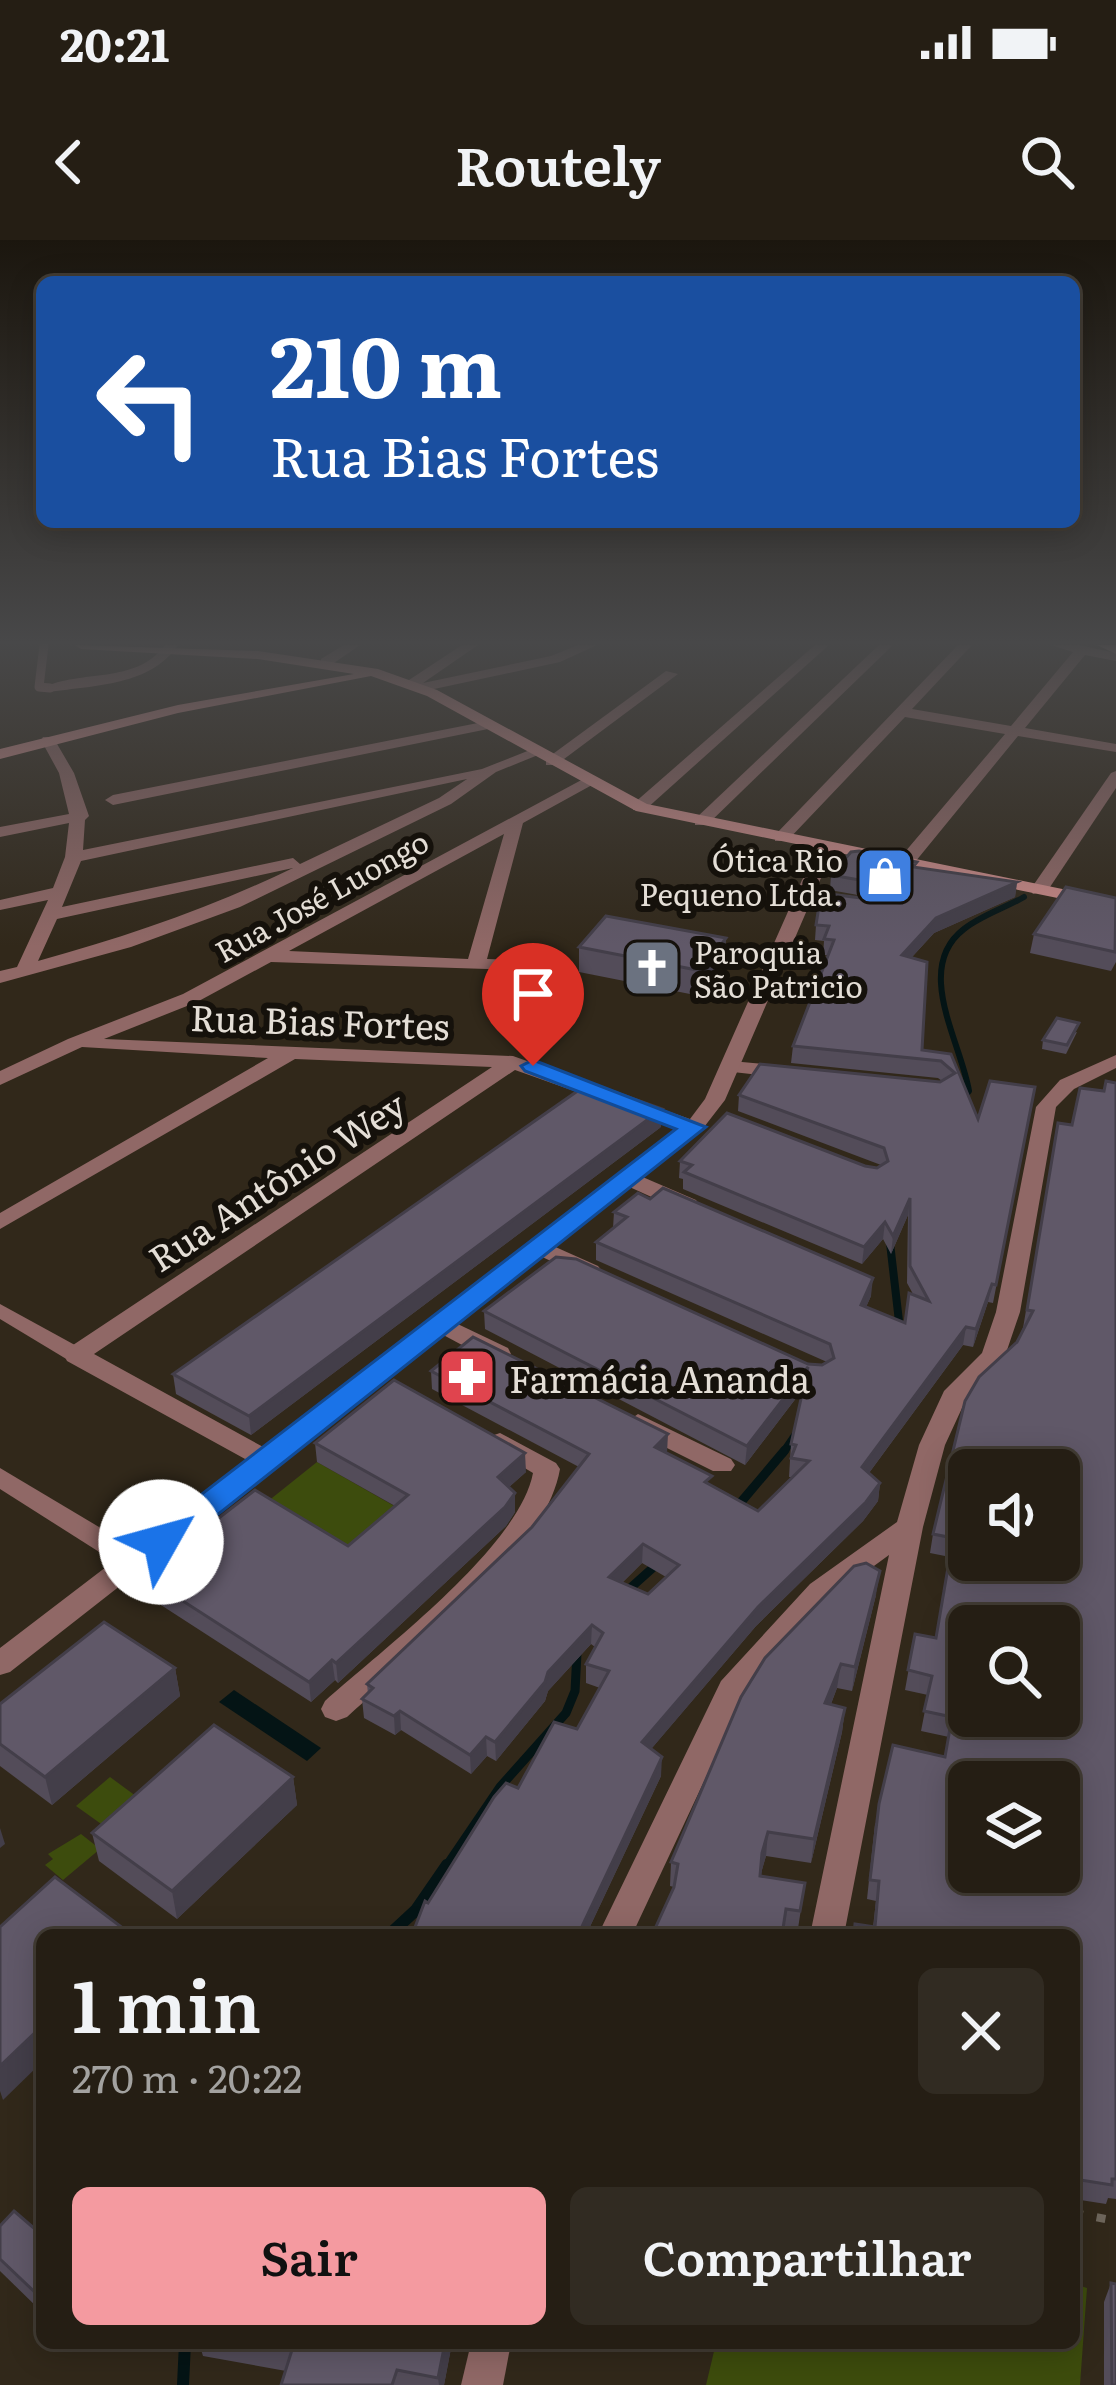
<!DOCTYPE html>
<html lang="pt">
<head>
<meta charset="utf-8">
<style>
	body { margin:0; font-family:Literata,serif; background:#312b22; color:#f1f3f6; height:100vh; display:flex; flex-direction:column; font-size:45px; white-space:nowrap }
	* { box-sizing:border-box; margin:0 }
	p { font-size:39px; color:#a3a2a0 }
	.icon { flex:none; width:66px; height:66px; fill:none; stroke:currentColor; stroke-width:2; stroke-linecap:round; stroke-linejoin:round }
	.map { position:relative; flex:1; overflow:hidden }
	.details { position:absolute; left:36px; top:1689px; width:1044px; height:420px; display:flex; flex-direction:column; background:#251e14; border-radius:18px; box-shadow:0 6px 30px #0003,0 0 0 3px #423c34 }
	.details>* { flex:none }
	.banner { position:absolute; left:36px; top:36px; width:1044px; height:252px; border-radius:18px; box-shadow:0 6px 30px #0003,0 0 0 3px #423c34; background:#1a4fa0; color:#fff; overflow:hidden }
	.tools { position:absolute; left:948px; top:1209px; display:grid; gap:24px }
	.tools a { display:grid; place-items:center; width:132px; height:132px; border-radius:18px; background:#251e14; box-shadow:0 6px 30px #0003,0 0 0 3px #423c34; font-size:60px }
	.pin { position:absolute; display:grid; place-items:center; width:102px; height:102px; color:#fff; margin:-123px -51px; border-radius:50% 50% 50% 0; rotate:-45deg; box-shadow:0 0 12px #0007 }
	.pin .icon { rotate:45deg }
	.me { position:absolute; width:132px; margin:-66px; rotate:52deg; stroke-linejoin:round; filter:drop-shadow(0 0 9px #0008) }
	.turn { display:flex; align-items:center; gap:42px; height:252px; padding:0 36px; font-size:54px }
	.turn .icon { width:156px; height:156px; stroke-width:2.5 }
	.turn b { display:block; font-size:84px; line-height:102px }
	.round { display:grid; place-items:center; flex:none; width:126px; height:126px; border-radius:18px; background:#312b22 }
	.head { display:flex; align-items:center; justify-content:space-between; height:204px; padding:0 36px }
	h1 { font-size:72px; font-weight:600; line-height:90px }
	.cta { display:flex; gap:24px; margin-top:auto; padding:24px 36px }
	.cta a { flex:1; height:138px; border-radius:18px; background:#f49aa0; color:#111; font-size:48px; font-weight:600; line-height:138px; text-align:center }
	.cta a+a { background:#312b22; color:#f1f3f6 }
	.status { display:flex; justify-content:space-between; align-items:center; height:84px; padding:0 60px; background:#251e14; direction:ltr }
	.status svg { height:33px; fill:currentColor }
	header { display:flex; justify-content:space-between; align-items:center; height:156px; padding:0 36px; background:#251e14; font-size:54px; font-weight:600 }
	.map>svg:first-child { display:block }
	.green { fill:#3d4c0d }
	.water { fill:#041415 }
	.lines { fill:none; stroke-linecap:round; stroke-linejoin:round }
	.stream-far3 { stroke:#041415; stroke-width:6 }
	.stream-far2 { stroke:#041415; stroke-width:8 }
	.stream-far1 { stroke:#041415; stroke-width:9 }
	.stream { stroke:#041415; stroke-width:12 }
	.path { stroke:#6e665b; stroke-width:8; stroke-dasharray:9 14; stroke-linecap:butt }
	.service { stroke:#906866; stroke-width:9 }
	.pedestrian { fill:#906866; fill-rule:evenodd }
	.minor { fill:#906866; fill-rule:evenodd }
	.tertiary { fill:#906866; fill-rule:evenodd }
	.secondary { fill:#ca8a88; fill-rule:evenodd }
	.trunk { fill:#f8bab8; fill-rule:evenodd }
	.wall { fill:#534c59; fill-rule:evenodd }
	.shaded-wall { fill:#433e49 }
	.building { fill:#605868; stroke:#433e49; stroke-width:3; fill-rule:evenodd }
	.route { fill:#1a73e8; stroke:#114b97; stroke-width:3 }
	.labels { text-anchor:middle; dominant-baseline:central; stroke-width:12; stroke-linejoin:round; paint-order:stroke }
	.far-poi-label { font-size:30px; fill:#e4ded6; stroke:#15110b; text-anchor:end }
	.far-street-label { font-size:30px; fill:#e4ded6; stroke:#15110b }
	.street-label { font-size:36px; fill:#e4ded6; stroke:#15110b }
	.poi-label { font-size:36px; fill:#e4ded6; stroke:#15110b; text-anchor:start }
</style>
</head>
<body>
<div class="status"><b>20:21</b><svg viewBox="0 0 49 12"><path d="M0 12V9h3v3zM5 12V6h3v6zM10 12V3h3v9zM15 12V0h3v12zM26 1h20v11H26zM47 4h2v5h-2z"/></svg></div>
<header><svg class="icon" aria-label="back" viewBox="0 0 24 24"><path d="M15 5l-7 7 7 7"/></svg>Routely<svg class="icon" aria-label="search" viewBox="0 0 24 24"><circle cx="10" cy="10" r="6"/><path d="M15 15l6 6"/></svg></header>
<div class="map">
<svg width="1116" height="2145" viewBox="0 0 1116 2145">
	<rect width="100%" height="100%" fill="#31281a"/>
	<g class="green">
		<path d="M317,1222L410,1275L350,1326L257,1270Z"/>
		<path d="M110,1537L144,1562L111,1591L76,1566Z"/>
		<path d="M81,1594L100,1609L63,1640L45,1625L53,1619L48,1614Z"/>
		<path d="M1074,2044L1087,2048L1080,2145H706L716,2103H1074Z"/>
	</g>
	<path class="water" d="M234,1450L321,1508L307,1521L219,1462Z"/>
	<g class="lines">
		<path class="stream-far3" d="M963,858L969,851C961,802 913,728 964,689C982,675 1005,668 1024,657"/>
		<g class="stream-far2">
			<path d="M890,1003L900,1090"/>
			<path d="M783,1213L798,1191"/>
		</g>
		<g class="stream-far1">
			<path d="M736,1268L785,1210"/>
			<path d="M627,1351L656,1325"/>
			<path d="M445,1628L500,1547L566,1473L575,1451L577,1413"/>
		</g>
		<g class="stream">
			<path d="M389,1695L416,1670L447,1625"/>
			<path d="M183,2145L185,2103"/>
		</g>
		<path class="path" d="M1074,1973L1116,1981"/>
		<path class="service" d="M44,405L39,447L50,448"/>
		<path class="pedestrian" d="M0,1064L84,1110L87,1115L76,1122L68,1120L0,1079Z"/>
		<g class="minor">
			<path d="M165,405H178C150,446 95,445 50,452L43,448C80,429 136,445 165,405Z"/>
			<path d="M344,405H360L331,425H321V419Z"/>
			<path d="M462,405H478L423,443L551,416L578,405H597L560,422L420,452L409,446V440Z"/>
			<path d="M815,405H829L645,570H633V564Z"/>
			<path d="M879,405H893L707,585H695V579Z"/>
			<path d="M958,405H972L912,469L1011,486L1073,412L1051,405H1079L1116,413V421L1085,415L1025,488L1116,504V512L1018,496L911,627H899V619L1005,494L905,477L787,601H775V595Z"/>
			<path d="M666,431L678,434L556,525H546V519Z"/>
			<path d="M488,481L495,485L493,488L113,565L105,560L113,555Z"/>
			<path d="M43,497H53L74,533L89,576L85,580L83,610L482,529L535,508L543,513L496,532L451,564L240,667L131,707L0,743V731L17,727L48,660L0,670V660L53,648L65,617L69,583L0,597V587L69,574L59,533L41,500ZM467,539L439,558L300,624L293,618L62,667L81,621ZM293,628C210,668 126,697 38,721L57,679Z"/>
			<path d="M1116,531V548L1048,650L1033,654L1030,650L1111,533Z"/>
			<path d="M587,537L595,542L592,545L523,583L487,719L542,721L549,723V731L271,722L197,762L104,799L513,816L701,883L705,887L701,891H687L515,830L94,1114L276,1214L280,1220L276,1226H258L67,1121L64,1115L67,1109L492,827L295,819L0,989V973L268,818L82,807L0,845V831L68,799L183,754ZM504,594L468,719L289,711Z"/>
			<path d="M1116,815V828L1074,849L1056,867L1020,1072L1005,1116L968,1155L945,1205L923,1287L844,1695H810L889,1315L830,1358L744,1456L632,1695H598L721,1441L810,1344L897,1282L919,1205L944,1151L982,1113L996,1072L1036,867L1060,840Z"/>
			<path d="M731,821L787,826L797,832L787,838L724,831L721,827Z"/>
			<path d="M631,932L696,960L699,965L688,972L680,970L623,944L620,939Z"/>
			<path d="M542,1001L598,1026L602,1031L598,1036H582L534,1013L531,1008L534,1003Z"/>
			<path d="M443,1077L508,1108L511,1114L499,1122L490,1120L434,1090L431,1085Z"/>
			<path d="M638,1174L731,1219L735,1225L731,1231H713L629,1189L625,1183Z"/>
			<path d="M500,1193L556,1223L560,1229C545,1316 411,1418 347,1477L336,1481L325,1477L321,1469L325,1461C383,1409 519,1307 533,1233L491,1208L487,1202L491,1196Z"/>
			<path d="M0,1228L146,1315L150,1322L146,1329H126L0,1249Z"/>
			<path d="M471,2103H511L503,2145H461Z"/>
		</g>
		<path class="tertiary" d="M826,604L840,608L820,640L725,860L701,891L10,1432L0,1435V1408L687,883L705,859L802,640Z"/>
		<path class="secondary" d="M75,405L258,411L378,429L437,450L647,564L1116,660V670L636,571L427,456L371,436L178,473L0,519V509L178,465L354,434L258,419L81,409Z"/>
		<path class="trunk" d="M1097,405H1116V414Z"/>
	</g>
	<g class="wall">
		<path d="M916,627L1017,642L1015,657L934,693L912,717L922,810L951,814L978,879L1035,847L993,1063L988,1062L973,1107L963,1105L869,1233L880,1243L878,1261L863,1281L756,1386L651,1509L661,1536L586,1695L428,1663L518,1548L577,1489L600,1448L586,1443V1424L595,1407L591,1404L548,1451L545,1461L496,1521L487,1516L471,1534L401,1490L395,1495L364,1478L362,1459L368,1454L367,1444L532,1287L579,1227L432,1149L431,1131L667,1213L711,1246L758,1271L792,1237H789L791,1204L803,1149L745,1225L485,1089L484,1071L808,1124L822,1125L827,1122L596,1020V1002L613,988L614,972L871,1056L866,1067L905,1083L913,1054L907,1043L908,975L891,1014L883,999L862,1024L683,949V939L679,938L680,921L877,928L881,925L738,871L739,855L942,841L938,838L791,823L793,806L828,715H823L824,701L815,700L816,685L897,662L830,650L831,635ZM642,1323L666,1337L648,1354L622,1343Z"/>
		<path d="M1116,658V722L1111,731L1030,713L1034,694Z"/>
		<path d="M726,698L724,723L700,756L579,732V707Z"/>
		<path d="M1077,792L1066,814L1042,809L1043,800Z"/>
		<path d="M1116,843V1959L1108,1958L1106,1964L1074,1959V1695L873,1687L876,1661L867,1659L875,1584L945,1517L949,1497L921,1491L928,1455L905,1450L915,1394L936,1398L950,1317L930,1313L933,1294L1023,1088L1058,883L1072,885L1104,851Z"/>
		<path d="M661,887L251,1195L176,1154L173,1134Z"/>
		<path d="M315,1203L526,1232L509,1247L515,1272L506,1286L338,1443L335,1440L311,1462L147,1356L144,1336L348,1306L395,1266L317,1222Z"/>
		<path d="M876,1355L852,1451L837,1448L831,1464L845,1468L842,1492L811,1623L766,1616L760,1636L805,1643L797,1695L783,1693V1695H653L674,1647L670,1646L671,1622Z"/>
		<path d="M175,1428L180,1456L52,1565L0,1526V1464Z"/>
		<path d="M293,1537L297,1565L177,1679L99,1621L92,1593Z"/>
		<path d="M0,1986L42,1995V2072L0,2031Z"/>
		<path d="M1111,2043L1116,2145H1104V2062Z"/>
		<path d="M199,2103H452L444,2145H281L286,2131L203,2116Z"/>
	</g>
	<g class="shaded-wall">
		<path d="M1017,642L1015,657L934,693L900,730L902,715L936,678Z"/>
		<path d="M726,698L724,723L700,756L702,731Z"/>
		<path d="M662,869L661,887L251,1195L249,1176Z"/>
		<path d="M910,958L908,975L891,1014L893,996Z"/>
		<path d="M885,982L883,999L862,1024L864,1007Z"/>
		<path d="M873,1038L871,1056L859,1083L861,1065Z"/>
		<path d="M992,1044L988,1062L973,1107L976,1089Z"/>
		<path d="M966,1087L963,1105L860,1245L862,1227Z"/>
		<path d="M808,1127L806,1145L745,1225L747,1206Z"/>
		<path d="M668,1194L667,1213L655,1207Z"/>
		<path d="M525,1213L526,1232L499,1256L498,1237Z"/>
		<path d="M880,1243L878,1261L863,1281L756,1386L641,1521L642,1502L758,1367Z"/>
		<path d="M515,1253V1272L506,1286L338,1443L336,1423Z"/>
		<path d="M643,1304L642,1323L608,1356L609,1337Z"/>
		<path d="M880,1331L876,1355L852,1451L855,1427Z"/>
		<path d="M592,1385L591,1404L548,1451L545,1461L496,1521L495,1502L548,1432Z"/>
		<path d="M332,1420L335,1440L311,1462L309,1442Z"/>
		<path d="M841,1424L837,1448L822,1487L825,1463Z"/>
		<path d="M175,1428L180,1456L52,1565L45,1537Z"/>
		<path d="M845,1468L842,1492L811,1623L814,1599Z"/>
		<path d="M400,1471L401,1490L395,1495L394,1476Z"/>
		<path d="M486,1497L487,1516L471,1534L470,1515Z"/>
		<path d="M662,1517L661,1536L586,1695H578Z"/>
		<path d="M293,1537L297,1565L177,1679L172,1651Z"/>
		<path d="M0,1588L5,1604L0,1608Z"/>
		<path d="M768,1592L766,1616L760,1637L762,1613Z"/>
		<path d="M42,1786V1822L3,1860L0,1851V1826Z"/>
		<path d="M445,2103H452L444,2145H439L438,2138Z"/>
	</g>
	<g class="building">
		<path d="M859,611L917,622L913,627L1017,642L936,678L902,715L927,722L922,810L951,814L978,879L990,841L1035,847L996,1045L992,1044L976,1089L966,1087L862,1227L880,1243L866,1262L758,1367L642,1502L662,1517L578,1695H412L425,1661L428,1663L494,1557L506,1543L518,1548L554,1482L577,1489L609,1431L586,1424L603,1393L592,1385L548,1432L545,1442L495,1502L486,1497L470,1515L400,1471L394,1476L362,1459L373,1448L367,1444L532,1287L589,1214L431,1131L473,1097L668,1194L655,1207L712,1236L705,1242L758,1271L809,1221L791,1218L796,1205L791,1204L808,1127L747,1206L484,1071L556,1017L576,1019L808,1124L822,1125L834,1118L830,1104L596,1002L627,977L614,972L638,953L650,959L663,948L873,1038L861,1065L905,1083L909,1053L929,1061L910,1026V958L893,996L885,982L864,1007L684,932L692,925L680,921L727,873L865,926L877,928L888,921L884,908L739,855L760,824L940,842L955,833L941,821L793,806L834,700L824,699L829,686L816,685L821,653L902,663L905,653L899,647L831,635L851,612ZM643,1304L679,1325L648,1354L609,1337Z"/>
		<path d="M1066,647L1116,658L1115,712L1034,694Z"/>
		<path d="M606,676L726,698L702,731L579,707Z"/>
		<path d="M1057,778L1079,783L1067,805L1043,800Z"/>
		<path d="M1106,841L1116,843V1939H1112V1945L1074,1939V1695H854L855,1684L875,1687L879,1641L870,1640L879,1564L893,1505L945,1517L952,1477L924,1471L932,1436L908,1430L915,1394L936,1398L953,1298L933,1294L965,1161L979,1137L1017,1102L1033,1071L1027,1070L1058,883L1072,885L1080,848L1104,851ZM969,1230H1059V1320H969ZM969,1386H1059V1476H969ZM969,1542H1059V1632H969Z"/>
		<path d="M589,843L662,869L249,1176L173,1134Z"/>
		<path d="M394,1140L525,1213L498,1237L515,1253L505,1267L336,1423L332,1420L309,1442L144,1336L255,1250L348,1306L408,1255L315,1203Z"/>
		<path d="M866,1323L880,1331L855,1427L841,1424L825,1463L845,1468L814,1599L768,1592L762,1613L760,1636L805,1643L800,1671L786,1669L782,1695H666L653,1693L674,1647L678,1624L671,1622L741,1457L765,1418L854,1326Z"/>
		<path d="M104,1382L175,1428L45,1537L0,1504V1464Z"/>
		<path d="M214,1485L293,1537L172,1651L92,1593Z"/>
		<path d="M55,1637L132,1695H42V1786L0,1826V1687Z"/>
		<path d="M14,1971L42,1995V2059L0,2019V1986Z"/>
		<path d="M1111,2043L1116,2044V2145H1112Z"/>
		<path d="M256,2103H445L438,2138L397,2130L392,2145H281L292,2110Z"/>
	</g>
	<linearGradient id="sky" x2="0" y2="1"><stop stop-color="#1b160e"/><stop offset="0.57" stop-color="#484849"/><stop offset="1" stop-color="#484849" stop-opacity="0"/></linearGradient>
	<rect width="1116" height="706" fill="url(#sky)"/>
	<path class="route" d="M533,820L706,887L173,1310H150L146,1302L150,1294L676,889L525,831L521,826Z"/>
	<defs>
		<g id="shop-square" transform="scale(3)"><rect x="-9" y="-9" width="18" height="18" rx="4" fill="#3f7fe0" stroke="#15110b"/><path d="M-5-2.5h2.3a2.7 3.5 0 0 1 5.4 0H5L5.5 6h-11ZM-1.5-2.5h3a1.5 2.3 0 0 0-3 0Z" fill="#fff"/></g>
		<g id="church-square" transform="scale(3)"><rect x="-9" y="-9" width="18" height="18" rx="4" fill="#6b7280" stroke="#15110b"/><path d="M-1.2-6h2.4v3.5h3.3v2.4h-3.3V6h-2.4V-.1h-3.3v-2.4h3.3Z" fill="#fff"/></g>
		<g id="pharmacy-square" transform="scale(3)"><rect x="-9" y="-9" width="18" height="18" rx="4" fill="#e0444e" stroke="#15110b"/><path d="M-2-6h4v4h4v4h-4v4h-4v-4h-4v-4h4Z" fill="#fff"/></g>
	</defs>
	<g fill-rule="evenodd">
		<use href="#shop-square" x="885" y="636"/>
		<use href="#church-square" x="652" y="728"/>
		<use href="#pharmacy-square" x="467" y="1137"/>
	</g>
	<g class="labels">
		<g class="far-poi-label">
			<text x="843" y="619">Ótica Rio<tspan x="843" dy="34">Pequeno Ltda.</tspan></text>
			<text x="694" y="711" text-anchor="start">Paroquia<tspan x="694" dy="34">São Patricio</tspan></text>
		</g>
		<g class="far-street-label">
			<text transform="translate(321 655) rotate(-29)">Rua José Luongo</text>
		</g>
		<g class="street-label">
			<text transform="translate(320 780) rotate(2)">Rua Bias Fortes</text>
			<text transform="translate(276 940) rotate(-33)">Rua Antônio Wey</text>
		</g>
		<g class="poi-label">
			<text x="509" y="1137">Farmácia Ananda</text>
		</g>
	</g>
</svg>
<div class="tools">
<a><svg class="icon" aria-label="sound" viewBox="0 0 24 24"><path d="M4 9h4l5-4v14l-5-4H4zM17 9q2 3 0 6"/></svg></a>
<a><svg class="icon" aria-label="search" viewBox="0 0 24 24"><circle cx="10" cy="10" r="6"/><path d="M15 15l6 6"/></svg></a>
<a><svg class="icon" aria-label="layers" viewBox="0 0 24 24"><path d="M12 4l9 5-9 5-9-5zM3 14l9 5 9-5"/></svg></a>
</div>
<div class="pin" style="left:533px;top:826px;background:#d93025"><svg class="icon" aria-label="arrive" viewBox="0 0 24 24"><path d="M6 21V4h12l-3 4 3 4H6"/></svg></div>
<svg class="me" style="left:161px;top:1302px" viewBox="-20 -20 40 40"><circle r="19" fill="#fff"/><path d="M0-13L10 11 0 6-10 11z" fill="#1a73e8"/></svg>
<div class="banner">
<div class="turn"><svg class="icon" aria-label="left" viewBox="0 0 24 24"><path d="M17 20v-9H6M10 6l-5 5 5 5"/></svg><div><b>210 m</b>Rua Bias Fortes</div></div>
</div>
<section class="details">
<div class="head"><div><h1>1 min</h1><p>270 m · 20:22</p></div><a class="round"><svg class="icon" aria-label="close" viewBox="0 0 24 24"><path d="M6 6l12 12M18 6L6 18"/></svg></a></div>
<div class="cta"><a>Sair</a><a>Compartilhar</a></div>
</section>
</div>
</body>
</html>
